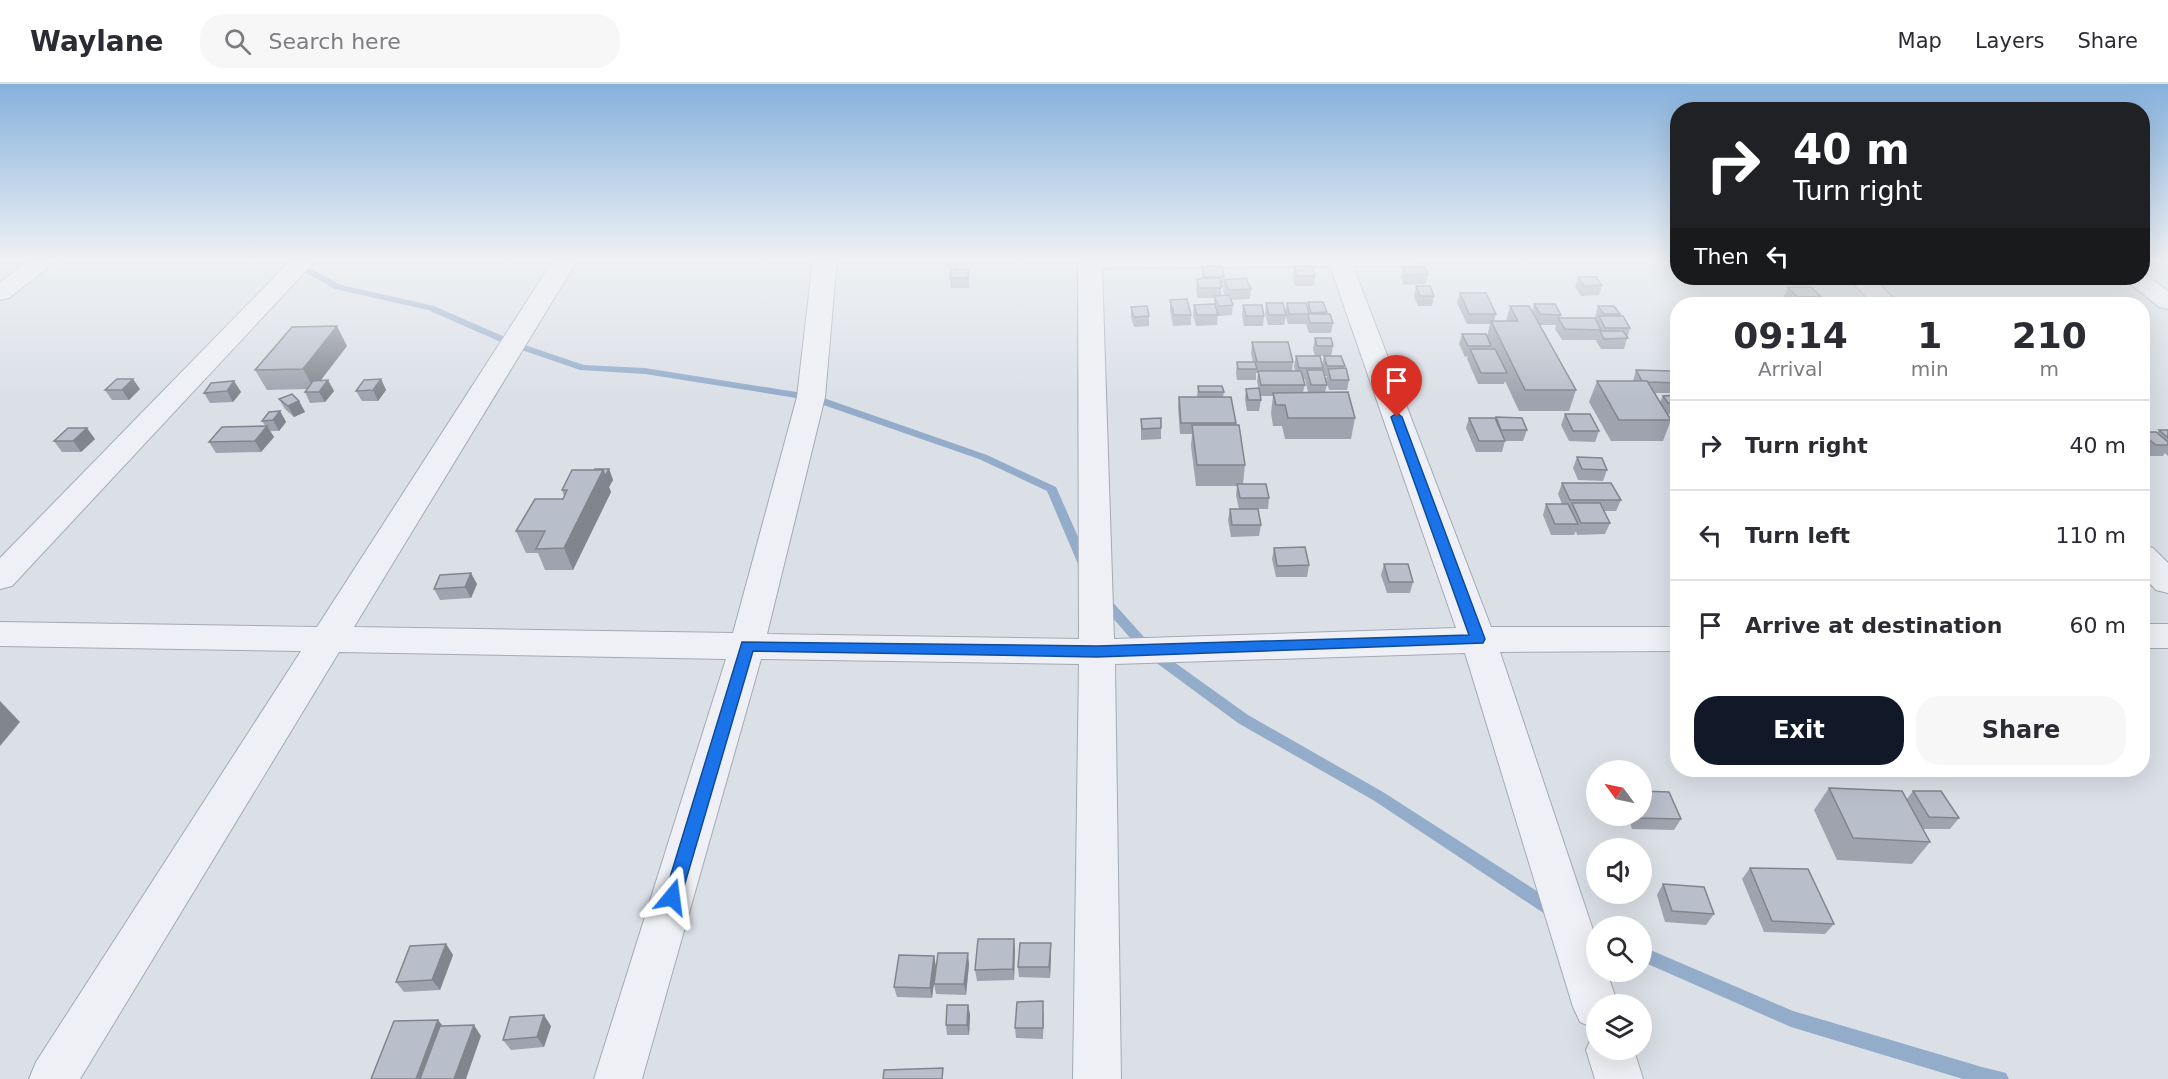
<!DOCTYPE html>
<html lang="en">
<head>
<meta charset="utf-8">
<style>
	body { margin:0; font-family:"DejaVu Sans",sans-serif; background:#f7f7f7; color:#2b2b33; height:100vh; display:flex; flex-direction:column; font-size:22px; white-space:nowrap }
	* { box-sizing:border-box; margin:0 }
	p { font-size:20px; color:#7c7c81 }
	.icon { flex:none; width:33px; height:33px; fill:none; stroke:currentColor; stroke-width:2; stroke-linecap:round; stroke-linejoin:round }
	.map { position:relative; flex:1; overflow:hidden }
	.sheet { position:absolute; left:1670px; top:213px; width:480px; height:480px; display:flex; flex-direction:column; background:#fff; border-radius:24px; box-shadow:0 6px 24px #0002 }
	.sheet>* { flex:none }
	.banner { position:absolute; left:1670px; top:18px; width:480px; height:183px; border-radius:24px; box-shadow:0 6px 24px #0002; background:#202124; color:#fff; overflow:hidden }
	.needle { width:39px; rotate:303deg }
	.controls { position:absolute; left:1586px; top:676px; display:grid; gap:12px }
	.controls a { display:grid; place-items:center; width:66px; height:66px; border-radius:50%; background:#fff; box-shadow:0 6px 24px #0002; font-size:30px }
	.pin { position:absolute; display:grid; place-items:center; width:51px; height:51px; color:#fff; margin:-62px -26px; border-radius:50% 50% 50% 0; rotate:-45deg; box-shadow:0 0 6px #0007 }
	.pin .icon { rotate:45deg }
	.me { position:absolute; width:66px; margin:-33px; rotate:16deg; stroke-linejoin:round; filter:drop-shadow(0 0 4px #0008) }
	.turn { display:flex; align-items:center; gap:21px; height:126px; padding:0 24px; font-size:27px }
	.turn .icon { width:78px; height:78px; stroke-width:2.5 }
	.turn b { display:block; font-size:42px; line-height:51px }
	.then { display:flex; align-items:center; height:57px; padding:0 24px; background:#0003; gap:12px; font-size:22px }
	.eta { display:flex; justify-content:space-evenly; align-items:center; height:102px; text-align:center }
	.eta b { font-size:36px; font-weight:700; line-height:42px }
	.button { display:flex; gap:12px; margin-top:auto; padding:12px 24px }
	.button a { flex:1; height:69px; border-radius:24px; background:#111827; color:#fff; font-size:24px; font-weight:700; line-height:69px; text-align:center }
	.button a+a { background:#f7f7f7; color:#2b2b33 }
	ul { padding:0; list-style:none }
	li { display:flex; align-items:center; gap:18px; height:90px; padding:0 24px; border-top:2px solid #e1e1e2 }
	li div { flex:1 }
	li b { display:block; font-size:22px }
	li em { font-style:normal }
	header { display:flex; align-items:center; gap:36px; box-sizing:border-box; height:84px; padding:0 30px; background:#fff; border-bottom:2px solid #e1e1e2 }
	header strong { font-size:28px }
	nav { display:flex; gap:33px; margin-inline-start:auto; font-size:21px }
	.search { width:420px; height:54px; background:#f7f7f7; display:flex; align-items:center; gap:15px; box-sizing:border-box; padding:0 21px; border-radius:24px; color:#7c7c81; font-size:22px }
	.map>svg:first-child { display:block }
	.lines { fill:none; stroke-linecap:round; stroke-linejoin:round }
	.stream { fill:#93acca; fill-rule:evenodd }
	.street-casing { stroke:#a4aab4; stroke-width:2 }
	.street { fill:#eef0f5; fill-rule:evenodd }
	.wall { fill:#9ea3ae; fill-rule:evenodd }
	.shaded-wall { fill:#81858d }
	.building { fill:#b8beca; stroke:#81858d; stroke-width:1.5 }
	.route { fill:#1a73e8; stroke:#114b97; stroke-width:1.5 }
</style>
</head>
<body>
<header>
<strong>Waylane</strong>
<div class="search"><svg class="icon" aria-label="search" viewBox="0 0 24 24"><circle cx="10" cy="10" r="6"/><path d="M15 15l6 6"/></svg>Search here</div>
<nav><a>Map</a><a>Layers</a><a>Share</a></nav>
</header>
<div class="map">
<svg width="2168" height="995" viewBox="0 0 2168 995">
	<rect width="100%" height="100%" fill="#dbe0e7"/>
	<g class="lines">
		<g class="stream">
			<path d="M295,175H303L302,180L341,201L434,222L516,258L584,281L645,284L815,311L987,371L1056,403L1090,480L1084,484L1078,480L1047,407L979,375L809,316L645,290L580,286L510,262L428,226L335,205L295,183Z"/>
			<path d="M1104,512L1108,513L1153,563L1248,631L1383,708L1560,822L1562,827L1560,832L1554,834L1548,832L1373,716L1238,639L1143,569L1100,519L1098,516L1100,513Z"/>
			<path d="M1641,862L1793,927L1982,983L2006,989L2009,995H1963L1791,943L1641,877Z"/>
		</g>
		<g class="street-casing">
			<g id="street">
				<path d="M32,175H59L9,214L0,216V198Z"/>
				<path d="M292,175H317L12,502L0,505V474Z"/>
				<path d="M554,175H578L354,543L733,549L797,313L813,175H837L825,313L767,550L1079,555L1078,175H1420L1416,180L1408,182H1353L1491,543H1677V567L1500,568L1596,855V888H1607L1618,921H1596V945L1580,938L1573,923L1465,569L1115,580L1121,995H1073L1079,580L761,575L642,995H594L726,575L339,568L80,995H29L36,978L301,567L0,562V538L317,543ZM1330,182L1456,544L1114,555L1102,184Z"/>
				<path d="M2142,189L2168,207V225L2159,223L2123,194H2142Z"/>
				<path d="M1848,194H1873L1899,220H1873Z"/>
				<path d="M2142,461L2153,464L2168,479V509L2156,506L2142,491Z"/>
				<rect x="2142" y="540" width="26" height="24"/>
				<path d="M1596,949V966H1634L1643,995H1595L1586,966L1593,950Z"/>
			</g>
		</g>
		<use href="#street" class="street"/>
	</g>
	<g class="wall">
		<path d="M944,175H961L957,184L945,183Z"/>
		<path d="M1202,182L1224,193L1223,203H1221V211H1225L1223,206L1224,196L1251,205L1250,215L1231,216L1233,221L1232,231L1219,232L1218,231L1217,241L1196,242L1193,231L1194,221L1214,220V214H1197L1196,205L1197,195H1202Z"/>
		<path d="M1294,182L1315,192L1314,202H1295L1293,192Z"/>
		<path d="M1403,183L1428,190L1426,200L1404,201L1401,194Z"/>
		<path d="M968,185L969,204H951L950,194Z"/>
		<path d="M1578,193L1602,201L1599,211L1581,212L1575,203Z"/>
		<path d="M1416,202L1434,212L1432,222H1418L1414,213Z"/>
		<path d="M1788,203L1821,213L1817,220H1790L1783,214Z"/>
		<path d="M1460,209L1496,230L1494,237H1506L1510,222L1532,227L1534,220L1561,231L1560,234L1597,238V236L1595,233L1598,222L1620,230L1619,232L1630,244L1624,265H1601L1596,257L1597,256H1562L1555,245L1556,241H1539L1576,306L1569,327H1519L1505,297L1504,300H1478L1467,275L1468,272L1465,273L1459,260L1462,250L1487,252L1490,240H1467L1457,219Z"/>
		<path d="M2004,214L2037,220H2001Z"/>
		<path d="M1170,216L1191,231V241L1173,242L1170,226Z"/>
		<path d="M1308,218L1327,228L1326,230L1333,239L1331,249H1309L1306,240H1288L1285,229L1287,219L1307,225Z"/>
		<path d="M1266,219L1286,231L1284,241H1268L1265,230Z"/>
		<path d="M1243,221L1264,232L1263,242H1244L1242,231Z"/>
		<path d="M1131,223L1149,232V242L1134,243L1131,233Z"/>
		<path d="M1315,254L1333,262L1331,272L1345,282L1344,284L1349,296L1347,306H1329L1326,295L1327,292H1325L1323,284V286L1327,301L1325,308L1355,334L1351,355H1285L1282,342H1273L1271,329L1273,312H1260L1257,297L1258,289H1256V296H1237L1236,289L1237,278H1253L1251,269L1252,258L1293,278L1292,287H1295L1294,282L1296,272H1315L1313,265ZM1320,272H1324L1322,282ZM1303,295H1305L1308,308H1303L1305,301Z"/>
		<path d="M347,262L320,297L334,307L325,318L310,319L305,308L307,305L267,306L255,286Z"/>
		<path d="M1636,286L1677,296V302L1674,309H1655L1660,318L1663,312L1677,311V330H1668L1671,336L1663,357H1611L1589,318L1597,297H1633Z"/>
		<path d="M381,295L386,306L378,317H362L356,307Z"/>
		<path d="M234,297L241,308L233,318L210,319L204,309Z"/>
		<path d="M1198,302L1224,308L1223,313L1236,339L1245,381L1243,400L1269,414L1268,425H1258L1261,441L1259,452L1231,453L1228,436L1230,425H1239L1236,411L1237,402H1196L1191,362L1192,350H1180L1178,323L1179,313H1197Z"/>
		<path d="M140,305L129,316H112L105,306Z"/>
		<path d="M1246,305L1261,316L1259,327H1247L1245,315Z"/>
		<path d="M279,315L299,317L305,328L294,333L285,325Z"/>
		<path d="M280,327L286,338L279,347H270L274,353L261,368L216,369L209,358L266,343L262,337Z"/>
		<path d="M1565,330L1599,347L1595,358L1569,357L1561,341Z"/>
		<path d="M1496,333L1527,346L1523,357H1505L1502,368H1476L1466,344L1469,334L1496,336Z"/>
		<path d="M1141,335L1161,344V355L1141,356Z"/>
		<path d="M2159,346H2168V372L2165,369L2163,372H2147L2142,368V348L2157,349Z"/>
		<path d="M95,355L81,368H62L54,357Z"/>
		<path d="M1577,373L1607,386L1603,397L1578,396L1573,384Z"/>
		<path d="M609,385L613,396L609,403L611,408L573,486H545L538,469H526L516,447L563,415L564,412L562,406Z"/>
		<path d="M1562,399L1621,416L1616,427H1604L1610,439L1605,450L1577,451L1576,447L1574,451H1551L1543,431L1546,420H1562L1558,410Z"/>
		<path d="M1274,464L1309,481L1307,493H1276L1272,475Z"/>
		<path d="M1384,480L1413,498L1410,509H1387L1381,491Z"/>
		<path d="M477,500L471,514L440,516L434,505Z"/>
		<path d="M1829,704L1906,716L1913,707L1959,734L1950,745H1922L1930,758L1912,780L1837,776L1814,726Z"/>
		<path d="M1628,732H1641L1681,735L1674,746L1632,745Z"/>
		<path d="M1750,784L1834,840L1825,850L1764,848L1742,795Z"/>
		<path d="M1663,800L1714,830L1706,841L1665,838L1657,811Z"/>
		<path d="M446,860L453,871L440,906L404,908L396,898Z"/>
		<path d="M1015,865L1014,896L977,897L975,886Z"/>
		<path d="M1051,870L1050,894L1019,893L1018,883Z"/>
		<path d="M934,872L936,883L932,914L897,913L894,903Z"/>
		<path d="M969,880L966,911L936,910L934,900Z"/>
		<path d="M968,921L970,931L969,951H947L946,941Z"/>
		<path d="M1044,928L1043,955L1016,954L1015,944Z"/>
		<path d="M551,942L544,963L511,966L503,956Z"/>
	</g>
	<g class="shaded-wall">
		<path d="M957,175H961L957,184Z"/>
		<path d="M337,242L347,262L314,305L303,285Z"/>
		<path d="M133,295L140,305L129,316L122,306Z"/>
		<path d="M381,295L386,306L378,317L373,306Z"/>
		<path d="M328,296L334,307L325,318L319,308Z"/>
		<path d="M234,297L241,308L233,318L227,307Z"/>
		<path d="M299,317L305,328L294,333L288,322Z"/>
		<path d="M280,327L286,338L279,347L273,336Z"/>
		<path d="M267,342L274,353L261,368L255,357Z"/>
		<path d="M87,344L95,355L81,368L73,357Z"/>
		<path d="M609,385L613,396L609,403L611,408L573,486L564,464L603,386Z"/>
		<path d="M471,489L477,500L471,514L465,503Z"/>
		<path d="M0,617L20,638L0,662Z"/>
		<path d="M1014,855L1015,865L1014,896L1013,885Z"/>
		<path d="M1051,859V870L1050,894L1049,883Z"/>
		<path d="M446,860L453,871L440,906L432,896Z"/>
		<path d="M968,869L969,880L966,911L964,900Z"/>
		<path d="M934,872L936,883L932,914L930,904Z"/>
		<path d="M968,921L970,931L969,951L967,941Z"/>
		<path d="M544,931L551,942L544,963L537,953Z"/>
		<path d="M438,936L446,946L428,995H416Z"/>
		<path d="M474,941L481,952L466,995H454Z"/>
	</g>
	<g class="building">
		<path d="M1202,182H1222L1224,193H1204Z"/>
		<path d="M1294,182H1312L1315,192H1297Z"/>
		<path d="M1403,183H1425L1428,190L1406,191Z"/>
		<path d="M968,185V194H950L951,186Z"/>
		<path d="M1578,193H1596L1602,201L1584,202Z"/>
		<path d="M1220,194L1221,204H1198L1197,195Z"/>
		<path d="M1246,194L1251,205L1229,206L1224,196Z"/>
		<path d="M1416,202H1430L1434,212H1420Z"/>
		<path d="M1788,203H1811L1821,213H1797Z"/>
		<path d="M1460,209H1486L1496,230H1469Z"/>
		<path d="M1229,211L1233,221L1219,222L1214,212Z"/>
		<path d="M2004,214H2029L2037,220H2012Z"/>
		<path d="M1187,215L1191,231H1174L1170,216Z"/>
		<path d="M1308,218H1323L1327,228L1311,229Z"/>
		<path d="M1266,219H1283L1286,231H1269Z"/>
		<path d="M1287,219H1306L1309,230H1289Z"/>
		<path d="M1215,220L1218,231H1197L1194,221Z"/>
		<path d="M1534,220H1555L1561,231L1540,230Z"/>
		<path d="M1243,221H1262L1264,232H1246Z"/>
		<path d="M1147,222L1149,232L1134,233L1131,223Z"/>
		<path d="M1510,222H1529L1576,306H1525L1491,237H1518Z"/>
		<path d="M1598,222H1614L1620,230H1604Z"/>
		<path d="M1308,230H1330L1333,239H1310Z"/>
		<path d="M1599,232H1623L1630,244H1605Z"/>
		<path d="M1558,234H1595L1601,246L1565,245Z"/>
		<path d="M337,242L303,285L255,286L292,243Z"/>
		<path d="M1600,247H1623L1628,254L1604,255Z"/>
		<path d="M1462,250H1486L1491,262H1468Z"/>
		<path d="M1315,254H1331L1333,262H1317Z"/>
		<path d="M1252,258H1288L1293,278H1257Z"/>
		<path d="M1470,265H1495L1507,289H1481Z"/>
		<path d="M1296,272H1320L1323,284H1299Z"/>
		<path d="M1324,272H1341L1345,282H1327Z"/>
		<path d="M1237,278H1255L1257,285H1238Z"/>
		<path d="M1346,284L1349,296H1331L1328,285Z"/>
		<path d="M1307,286H1323L1327,301H1311Z"/>
		<path d="M1636,286L1672,287L1677,296V299L1648,298L1647,297H1642Z"/>
		<path d="M1258,287H1301L1305,301H1261Z"/>
		<path d="M117,295H133L122,306H105Z"/>
		<path d="M381,295L373,306L356,307L364,296Z"/>
		<path d="M328,296L319,308H305L313,297Z"/>
		<path d="M234,297L227,307L204,309L211,299Z"/>
		<path d="M1597,297H1647L1671,336H1619Z"/>
		<path d="M1198,302H1222L1224,308H1199Z"/>
		<path d="M1259,304L1261,316H1248L1246,305Z"/>
		<path d="M1348,308L1355,334H1288L1285,321H1276L1273,309Z"/>
		<path d="M292,310L299,317L288,322L279,315Z"/>
		<path d="M1677,311V319H1668L1663,312Z"/>
		<path d="M1179,313H1231L1236,339H1181Z"/>
		<path d="M280,327L273,336L262,337L269,328Z"/>
		<path d="M1565,330H1590L1599,347H1573Z"/>
		<path d="M1496,333L1522,334L1527,346H1501Z"/>
		<path d="M1161,334V344L1142,345L1141,335Z"/>
		<path d="M1469,334H1495L1505,357H1479Z"/>
		<path d="M1192,341H1239L1245,381H1197Z"/>
		<path d="M267,342L255,357L209,358L222,343Z"/>
		<path d="M68,344H87L73,357H54Z"/>
		<path d="M2159,346H2168V354Z"/>
		<path d="M2142,348H2156L2168,358V361H2156L2142,350Z"/>
		<path d="M1577,373L1602,374L1607,386L1582,385Z"/>
		<path d="M595,385H609L605,392L603,386H594Z"/>
		<path d="M572,386H603L564,464L536,465L545,447H516L535,415H563L567,406H562Z"/>
		<path d="M1562,399H1611L1621,416H1570Z"/>
		<path d="M1237,400H1266L1269,414H1240Z"/>
		<path d="M1572,419H1600L1610,439H1581Z"/>
		<path d="M1546,420H1568L1578,440H1555Z"/>
		<path d="M1230,425H1258L1261,441H1232Z"/>
		<path d="M1305,463L1309,481L1277,482L1274,464Z"/>
		<path d="M1384,480H1408L1413,498H1389Z"/>
		<path d="M471,489L465,503L434,505L440,491Z"/>
		<path d="M1829,704L1902,707L1930,758L1853,754Z"/>
		<path d="M1641,707L1669,708L1681,735L1638,734V732H1641Z"/>
		<path d="M1913,707H1941L1959,734L1929,733Z"/>
		<path d="M1750,784L1808,785L1834,840L1772,837Z"/>
		<path d="M1663,800L1704,803L1714,830L1672,827Z"/>
		<path d="M978,855H1014L1013,885L975,886Z"/>
		<path d="M1020,859H1051L1049,883H1018Z"/>
		<path d="M446,860L432,896L396,898L410,862Z"/>
		<path d="M938,869H968L964,900H934Z"/>
		<path d="M899,871L934,872L930,904L894,903Z"/>
		<path d="M1043,917V944H1015L1017,918Z"/>
		<path d="M947,921H968L967,941H946Z"/>
		<path d="M544,931L537,953L503,956L510,933Z"/>
		<path d="M438,936L416,995H371L394,937Z"/>
		<path d="M474,941L454,995H420L440,942Z"/>
		<path d="M943,984L942,995H883L884,986Z"/>
	</g>
	<linearGradient id="sky" x2="0" y2="1"><stop stop-color="#86b1dc"/><stop offset="0.56" stop-color="#eff1f4"/><stop offset="1" stop-color="#eff1f4" stop-opacity="0"/></linearGradient>
	<rect width="2168" height="314" fill="url(#sky)"/>
	<path class="route" d="M1397,329L1402,333L1485,555L1483,559L1097,573L753,567L681,813L679,818L672,820L666,818L664,813L742,558L1097,562L1469,551L1391,333Z"/>
</svg>
<div class="controls">
<a><svg class="needle" viewBox="-14 -14 28 28"><path d="M0-13l5 13h-10z" fill="#e53935"/><path d="M0 13l5-13h-10z" fill="#7c7c81"/></svg></a>
<a><svg class="icon" aria-label="sound" viewBox="0 0 24 24"><path d="M4 9h4l5-4v14l-5-4H4zM17 9q2 3 0 6"/></svg></a>
<a><svg class="icon" aria-label="search" viewBox="0 0 24 24"><circle cx="10" cy="10" r="6"/><path d="M15 15l6 6"/></svg></a>
<a><svg class="icon" aria-label="layers" viewBox="0 0 24 24"><path d="M12 4l9 5-9 5-9-5zM3 14l9 5 9-5"/></svg></a>
</div>
<div class="pin" style="left:1397px;top:333px;background:#d93025"><svg class="icon" aria-label="arrive" viewBox="0 0 24 24"><path d="M6 21V4h12l-3 4 3 4H6"/></svg></div>
<svg class="me" style="left:672px;top:813px" viewBox="-20 -20 40 40"><path d="M0-17L14 15 0 8-14 15z" fill="#1a73e8" stroke="#fff" stroke-width="4"/></svg>
<div class="banner">
<div class="turn"><svg class="icon" aria-label="right" viewBox="0 0 24 24"><path d="M7 20v-9h11M14 6l5 5-5 5"/></svg><div><b>40 m</b>Turn right</div></div>
<div class="then">Then<svg class="icon" aria-label="left" viewBox="0 0 24 24"><path d="M17 20v-9H6M10 6l-5 5 5 5"/></svg></div>
</div>
<section class="sheet">
<div class="eta">
<div><b>09:14</b><p>Arrival</p></div>
<div><b>1</b><p>min</p></div>
<div><b>210</b><p>m</p></div>
</div>
<ul>
<li><svg class="icon" aria-label="right" viewBox="0 0 24 24"><path d="M7 20v-9h11M14 6l5 5-5 5"/></svg><div><b>Turn right</b></div><em>40 m</em></li>
<li><svg class="icon" aria-label="left" viewBox="0 0 24 24"><path d="M17 20v-9H6M10 6l-5 5 5 5"/></svg><div><b>Turn left</b></div><em>110 m</em></li>
<li><svg class="icon" aria-label="arrive" viewBox="0 0 24 24"><path d="M6 21V4h12l-3 4 3 4H6"/></svg><div><b>Arrive at destination</b></div><em>60 m</em></li>
</ul>
<div class="button"><a>Exit</a><a>Share</a></div>
</section>
</div>
</body>
</html>
